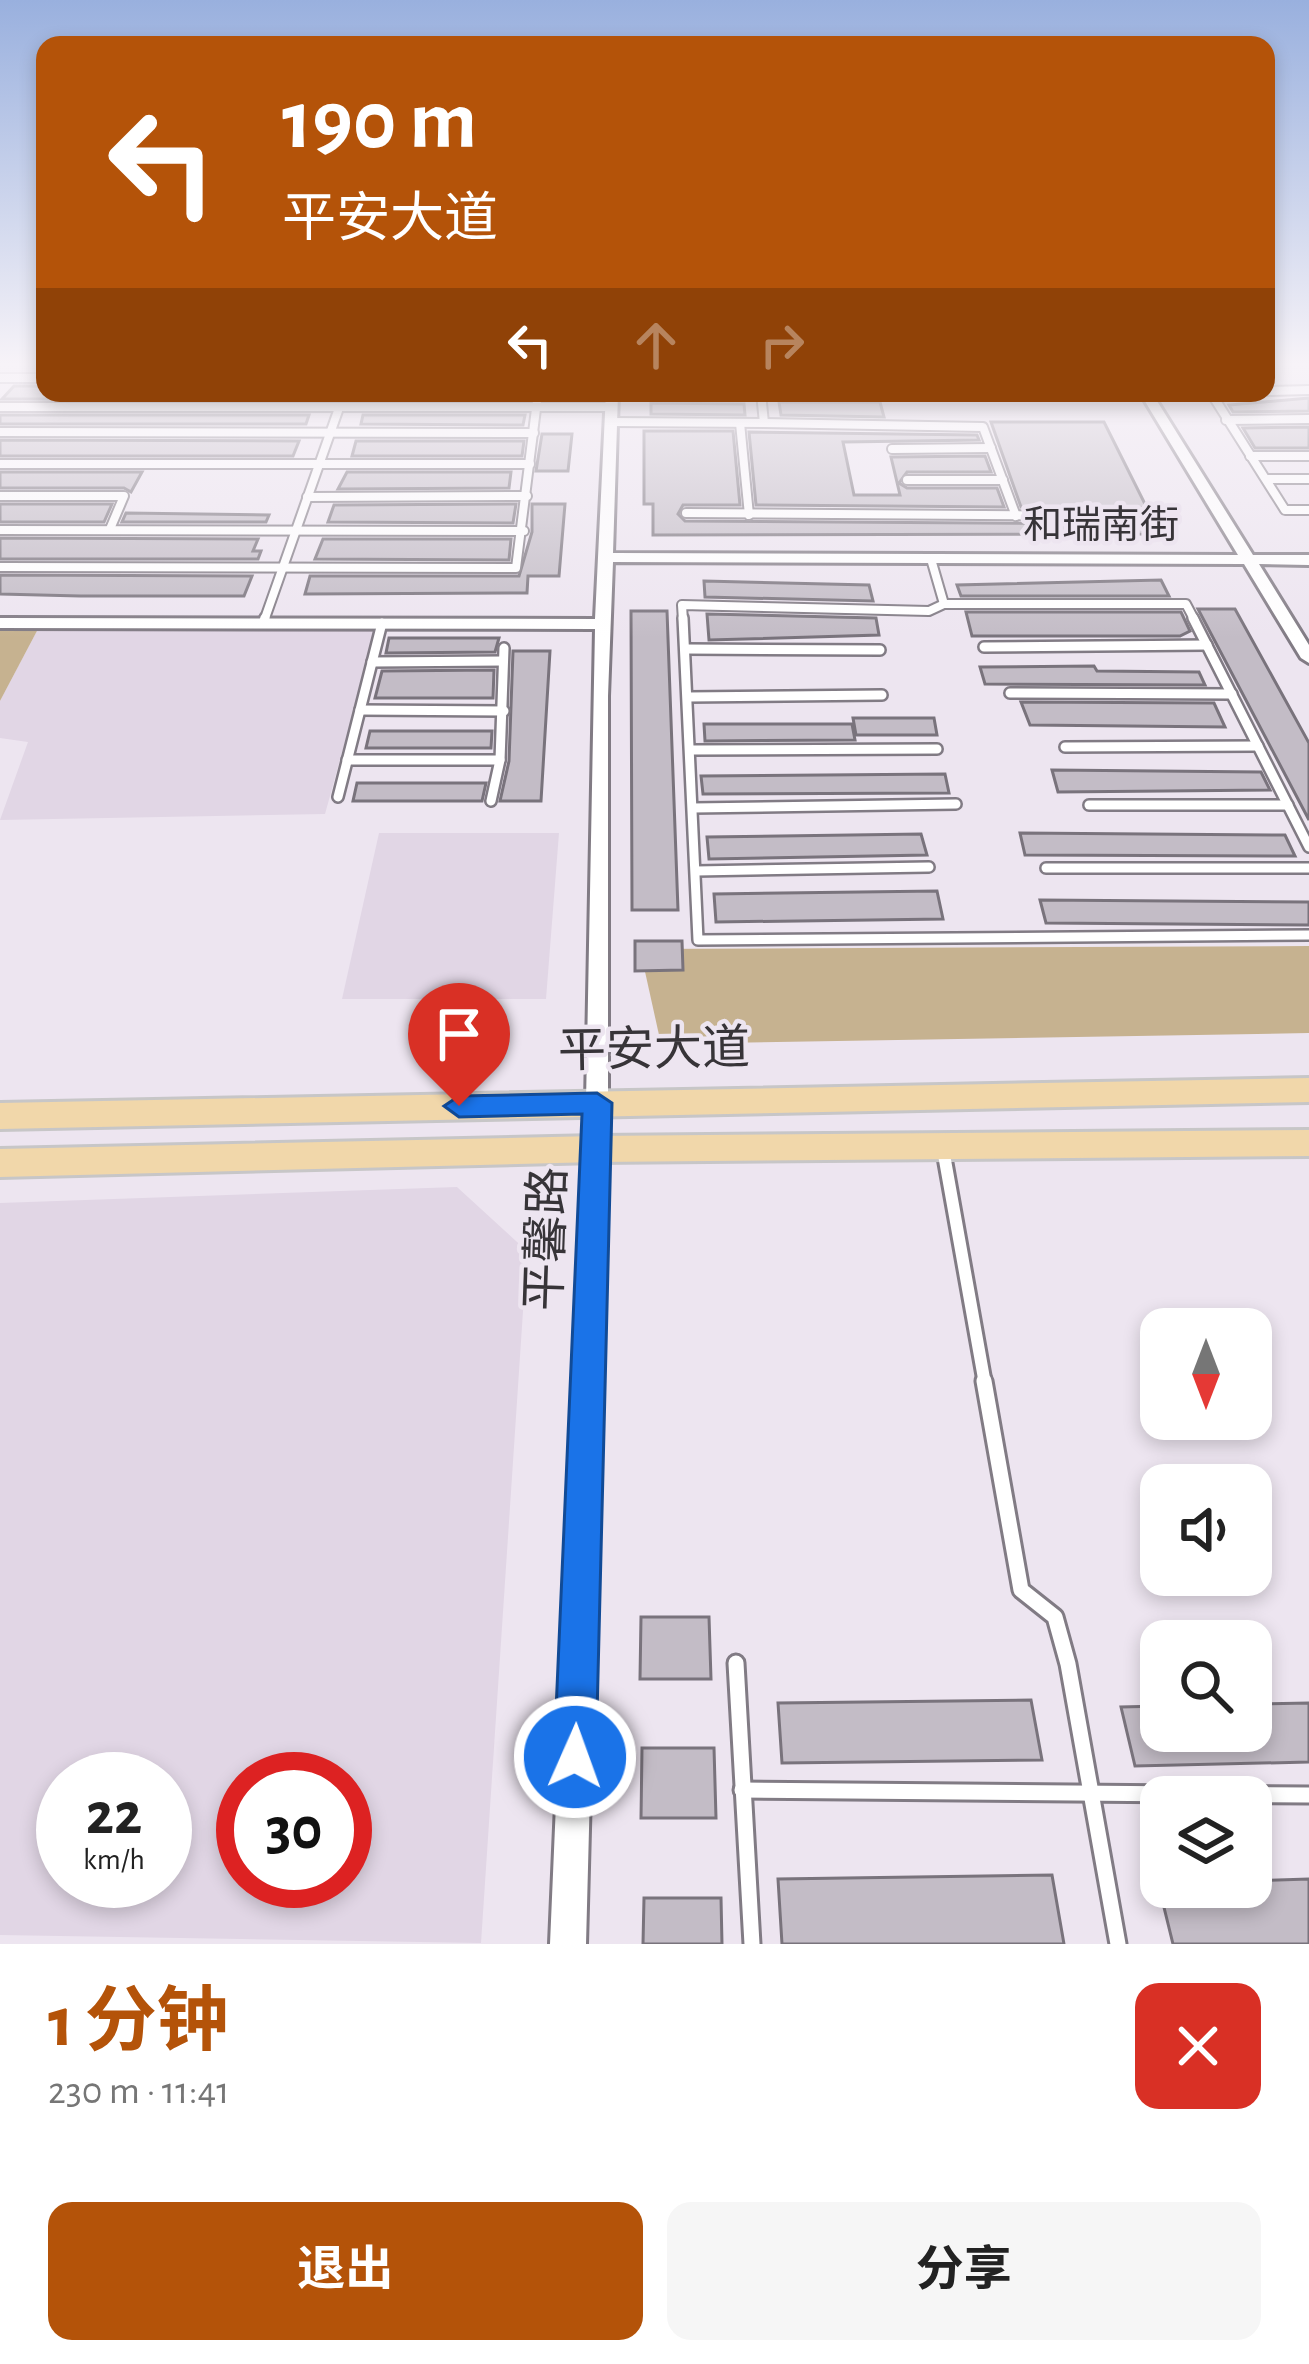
<!DOCTYPE html>
<html lang="zh">
<head>
<meta charset="utf-8">
<style>
	body { margin:0; font-family:"Alegreya Sans","Noto Sans SC",sans-serif; background:#f6f6f6; color:#222; height:100vh; display:flex; flex-direction:column; font-size:45px; white-space:nowrap }
	* { box-sizing:border-box; margin:0 }
	p { font-size:39px; color:#767676 }
	.icon { flex:none; width:66px; height:66px; fill:none; stroke:currentColor; stroke-width:2; stroke-linecap:round; stroke-linejoin:round }
	.map { position:relative; height:1944px; overflow:hidden }
	.sheet { display:flex; flex-direction:column; background:#fff; flex:1 }
	.sheet>* { flex:none }
	.guide { position:absolute; left:36px; top:36px; width:1239px; height:366px; border-radius:24px; box-shadow:0 6px 18px #0003; background:#b45309; color:#fff; overflow:hidden }
	.needle { width:78px; rotate:180deg }
	.buttons { position:absolute; left:1140px; top:1308px; display:grid; gap:24px }
	.buttons a { display:grid; place-items:center; width:132px; height:132px; border-radius:24px; background:#fff; box-shadow:0 6px 18px #0003; font-size:60px }
	.speed { position:absolute; left:36px; top:1752px; display:flex; gap:24px; font-size:60px; font-weight:700; text-align:center }
	.speed>* { display:grid; place-content:center; width:156px; height:156px; border-radius:50%; background:#fff; box-shadow:0 6px 18px #0003; line-height:1 }
	.speed small { font-size:30px; font-weight:400 }
	.speed .limit { border:18px solid #d22; background:#fff; color:#111 }
	.pin { position:absolute; display:grid; place-items:center; width:102px; height:102px; color:#fff; margin:-123px -51px; border-radius:50% 50% 50% 0; rotate:-45deg; box-shadow:0 0 12px #0007 }
	.pin .icon { rotate:45deg }
	.me { position:absolute; width:132px; margin:-66px; rotate:2deg; stroke-linejoin:round; filter:drop-shadow(0 0 9px #0008) }
	.turn { display:flex; align-items:center; gap:42px; height:252px; padding:0 48px; font-size:54px }
	.turn .icon { width:156px; height:156px; stroke-width:2.5 }
	.turn b { display:block; font-size:84px; line-height:102px }
	.lanes { display:flex; align-items:center; height:114px; padding:0 48px; background:#0003; justify-content:center; gap:60px; direction:ltr }
	.lanes .off { opacity:.35 }
	.round { display:grid; place-items:center; flex:none; width:126px; height:126px; border-radius:24px; background:#f6f6f6 }
	.head { display:flex; align-items:center; justify-content:space-between; height:204px; padding:0 48px }
	h1 { font-size:72px; font-weight:700; line-height:90px; color:#b45309 }
	.primary-button { display:flex; gap:24px; margin-top:auto; padding:24px 48px }
	.primary-button a { flex:1; height:138px; border-radius:24px; background:#b45309; color:#fff; font-size:48px; font-weight:700; line-height:138px; text-align:center }
	.primary-button a+a { background:#f6f6f6; color:#222 }
	.map>svg:first-child { display:block }
	.built { fill:#e1d6e5; fill-rule:evenodd }
	.green { fill:#c6b290 }
	.building { fill:#c3bcc6; stroke:#79737c; stroke-width:3 }
	.lines { fill:none; stroke-linecap:round; stroke-linejoin:round }
	.lane-far3-casing { stroke:#817b84; stroke-width:12 }
	.lane-far2-casing { stroke:#817b84; stroke-width:14 }
	.lane-far1-casing { stroke:#817b84; stroke-width:18 }
	.lane-casing { stroke:#817b84; stroke-width:21 }
	.street-casing { stroke:#817b84; stroke-width:6 }
	.primary-casing { stroke:#c7c6c7; stroke-width:6 }
	.lane-far3 { stroke:#fff; stroke-width:8 }
	.lane-far2 { stroke:#fff; stroke-width:9 }
	.lane-far1 { stroke:#fff; stroke-width:12 }
	.lane { stroke:#fff; stroke-width:15 }
	.street { fill:#fff; fill-rule:evenodd }
	.primary { fill:#f1d7aa; fill-rule:evenodd }
	.route { fill:#1a73e8; stroke:#114b97; stroke-width:3 }
	.labels { text-anchor:middle; dominant-baseline:central; stroke-width:9; stroke-linejoin:round; paint-order:stroke }
	.far-street-label { font-size:39px; fill:#373438; stroke:#ede5f0 }
	.street-label { font-size:48px; fill:#373438; stroke:#ede5f0 }
</style>
</head>
<body>
<div class="map">
<svg width="1309" height="1944" viewBox="0 0 1309 1944">
	<rect width="100%" height="100%" fill="#ede5f0"/>
	<g class="built">
		<path d="M377,626L325,814L0,820L28,742L0,738V701L38,629Z"/>
		<path d="M379,833H559L546,999H342Z"/>
		<path d="M457,1187L527,1251L481,1943L0,1935V1203ZM63,1779H165V1881H63ZM243,1779H345V1881H243Z"/>
	</g>
	<g class="green">
		<path d="M38,629L0,701V630Z"/>
		<path d="M1309,946V1033L661,1044L640,949Z"/>
	</g>
	<g class="building">
		<path d="M14,386H45V393L318,394L316,399H2Z"/>
		<path d="M369,394H529L528,399H368Z"/>
		<path d="M1309,398V411L1233,412L1229,405Z"/>
		<path d="M779,402H880L884,417L781,415Z"/>
		<path d="M651,403L744,404L745,415L651,414Z"/>
		<path d="M0,415H309L306,424H0Z"/>
		<path d="M363,415H525L523,425L361,424Z"/>
		<path d="M991,422H1104L1147,508L1021,507Z"/>
		<path d="M1309,427V448H1255L1243,428Z"/>
		<path d="M644,431H733L740,505H683L678,514L685,521L1146,524L1153,520L1161,534L653,535V504H644Z"/>
		<path d="M749,432L977,435L979,440L843,442L854,495H900L891,457L985,456L991,472H907L899,483L907,488H997L1004,507L756,505Z"/>
		<path d="M542,434H572L568,471H536Z"/>
		<path d="M0,440L299,441L293,456H0Z"/>
		<path d="M356,441H524L522,456H352Z"/>
		<path d="M0,472H142L131,492L124,488H0Z"/>
		<path d="M347,472H511L509,488L338,489Z"/>
		<path d="M0,504H112L104,522H0Z"/>
		<path d="M516,504L513,523L328,522L334,505Z"/>
		<path d="M532,504H565L559,576H528L527,593L305,594L310,576H519L532,532Z"/>
		<path d="M126,513L269,515L266,522H122Z"/>
		<path d="M0,538L258,539L253,551H261L258,559H0Z"/>
		<path d="M323,539H511L509,560L315,559Z"/>
		<path d="M0,575L252,576L244,596H80L0,594Z"/>
		<path d="M1161,580L1169,596H961L957,585Z"/>
		<path d="M704,581L869,585L873,601L705,597Z"/>
		<path d="M1198,609H1235L1309,743V820Z"/>
		<path d="M631,611H667L678,910H632Z"/>
		<path d="M966,612H1181L1190,631L1180,636H972Z"/>
		<path d="M707,614L876,618L879,635L709,640Z"/>
		<path d="M389,638H499L495,652L386,653Z"/>
		<path d="M513,651H550L541,801H500L509,761Z"/>
		<path d="M1094,666L1097,671L1199,672L1205,685L985,684L980,667Z"/>
		<path d="M494,670L493,698H375L382,671Z"/>
		<path d="M1021,702L1214,703L1225,727L1030,725Z"/>
		<path d="M853,718H934L937,735H856Z"/>
		<path d="M704,724H852L855,740L705,741Z"/>
		<path d="M370,731H492L491,748H366Z"/>
		<path d="M1052,770L1261,772L1270,790L1058,792Z"/>
		<path d="M945,774L949,793L703,794L701,776Z"/>
		<path d="M357,783H486L482,801H353Z"/>
		<path d="M1020,833L1285,835L1295,856L1025,855Z"/>
		<path d="M921,834L927,855L709,859L707,837Z"/>
		<path d="M937,891L943,919L716,922L714,894Z"/>
		<path d="M1040,900L1309,902V925L1046,923Z"/>
		<path d="M635,941H682L683,970L635,971Z"/>
		<path d="M641,1617H709L711,1679H640Z"/>
		<path d="M1031,1700L1042,1760L782,1763L778,1703Z"/>
		<path d="M1309,1703V1762L1135,1766L1121,1707L1161,1706V1731H1251V1704Z"/>
		<path d="M642,1748H714L716,1818H641Z"/>
		<path d="M1052,1875L1064,1944H782L778,1879Z"/>
		<path d="M1309,1879V1944H1173L1159,1887H1251V1881Z"/>
		<path d="M644,1898H721L722,1944H643Z"/>
	</g>
	<g class="lines">
		<g class="lane-far3-casing">
			<g id="lane-far3">
				<path d="M0,378H45"/>
				<path d="M1266,391L1309,390"/>
				<path d="M1211,393L1285,510H1309"/>
				<path d="M0,407H612"/>
				<path d="M1226,420L1309,419"/>
				<path d="M611,422L764,423L761,393"/>
				<path d="M740,423L749,515"/>
				<path d="M764,423L983,427L1016,516"/>
				<path d="M0,432L534,433"/>
				<path d="M892,449L991,448"/>
				<path d="M1250,456H1309"/>
				<path d="M0,464H530"/>
				<path d="M1268,479H1309"/>
				<path d="M907,480H1003"/>
				<path d="M0,496H124L110,529"/>
				<path d="M307,497L527,496"/>
				<path d="M686,513L1146,516"/>
				<path d="M0,530L524,531"/>
				<path d="M931,559L944,604H1186L1195,621"/>
				<path d="M0,567L516,568L538,393"/>
				<path d="M264,621L339,408"/>
				<path d="M683,621L682,605L929,611L944,604"/>
			</g>
		</g>
		<g class="lane-far2-casing">
			<g id="lane-far2">
				<path d="M683,618L698,940L1309,935"/>
				<path d="M1193,618L1309,847"/>
				<path d="M263,623L265,618"/>
				<path d="M984,647L1207,645"/>
				<path d="M686,649L880,650"/>
				<path d="M372,662L503,661"/>
				<path d="M1010,693L1232,694"/>
				<path d="M688,697L882,695"/>
				<path d="M360,710L504,711"/>
				<path d="M1065,747L1258,746"/>
				<path d="M691,750L937,749"/>
				<path d="M347,760H500"/>
				<path d="M338,797L382,623"/>
				<path d="M491,801L500,760L504,648"/>
				<path d="M1089,805H1288"/>
				<path d="M693,808L956,804"/>
				<path d="M1046,868H1309"/>
				<path d="M696,871L929,867"/>
			</g>
		</g>
		<g class="lane-far1-casing">
			<path id="lane-far1" d="M943,1149L985,1384"/>
		</g>
		<g class="lane-casing">
			<g id="lane">
				<path d="M984,1381L1021,1590L1055,1617L1068,1664L1118,1944"/>
				<path d="M736,1663L752,1944"/>
				<path d="M742,1790L1309,1795"/>
			</g>
		</g>
		<g class="street-casing">
			<path id="street" d="M606,393H618L613,553L1238,555L1140,393H1152L1253,555H1309V565L1259,564L1309,645V663L1301,658L1244,564L613,562L608,696V1103L586,1944H550L586,1103L595,629L0,628V618L595,619Z"/>
		</g>
		<g class="primary-casing">
			<g id="primary">
				<path d="M1309,1078V1102L0,1129V1103Z"/>
				<path d="M1309,1130V1156L596,1162L0,1177V1149L596,1136Z"/>
			</g>
		</g>
		<use href="#lane-far3" class="lane-far3"/>
		<use href="#lane-far2" class="lane-far2"/>
		<use href="#lane-far1" class="lane-far1"/>
		<use href="#lane" class="lane"/>
		<use href="#street" class="street"/>
		<use href="#primary" class="primary"/>
	</g>
	<linearGradient id="sky" x2="0" y2="1"><stop stop-color="#99b0de"/><stop offset="0.57" stop-color="#f7f3f8"/><stop offset="1" stop-color="#f7f3f8" stop-opacity="0"/></linearGradient>
	<rect width="1309" height="638" fill="url(#sky)"/>
	<path class="route" d="M597,1093L612,1103L596,1757L590,1772L575,1778L560,1772L554,1757L582,1114L459,1117L444,1106L459,1096Z"/>
	<g class="labels">
		<g class="far-street-label">
			<text x="1101" y="526">和瑞南街</text>
		</g>
		<g class="street-label">
			<text transform="translate(654 1051) rotate(-1)">平安大道</text>
			<text transform="translate(548 1239) rotate(-88)">平馨路</text>
		</g>
	</g>
</svg>
<div class="buttons">
<a><svg class="needle" viewBox="-14 -14 28 28"><path d="M0-13l5 13h-10z" fill="#e53935"/><path d="M0 13l5-13h-10z" fill="#767676"/></svg></a>
<a><svg class="icon" aria-label="sound" viewBox="0 0 24 24"><path d="M4 9h4l5-4v14l-5-4H4zM17 9q2 3 0 6"/></svg></a>
<a><svg class="icon" aria-label="search" viewBox="0 0 24 24"><circle cx="10" cy="10" r="6"/><path d="M15 15l6 6"/></svg></a>
<a><svg class="icon" aria-label="layers" viewBox="0 0 24 24"><path d="M12 4l9 5-9 5-9-5zM3 14l9 5 9-5"/></svg></a>
</div>
<div class="speed"><div>22<small>km/h</small></div><div class="limit">30</div></div>
<div class="pin" style="left:459px;top:1106px;background:#d93025"><svg class="icon" aria-label="arrive" viewBox="0 0 24 24"><path d="M6 21V4h12l-3 4 3 4H6"/></svg></div>
<svg class="me" style="left:575px;top:1757px" viewBox="-20 -20 40 40"><circle r="17" fill="#1a73e8" stroke="#fff" stroke-width="3"/><path d="M0-11L8 9 0 5-8 9z" fill="#fff"/></svg>
<div class="guide">
<div class="turn"><svg class="icon" aria-label="left" viewBox="0 0 24 24"><path d="M17 20v-9H6M10 6l-5 5 5 5"/></svg><div><b>190 m</b>平安大道</div></div>
<div class="lanes"><svg class="icon" aria-label="left" viewBox="0 0 24 24"><path d="M17 20v-9H6M10 6l-5 5 5 5"/></svg><svg class="icon off" aria-label="ahead" viewBox="0 0 24 24"><path d="M12 20V5M6 11l6-6 6 6"/></svg><svg class="icon off" aria-label="right" viewBox="0 0 24 24"><path d="M7 20v-9h11M14 6l5 5-5 5"/></svg></div>
</div>
</div>
<section class="sheet">
<div class="head"><div><h1>1 分钟</h1><p>230 m · 11:41</p></div><a class="round" style="background:#d93025;color:#fff"><svg class="icon" aria-label="close" viewBox="0 0 24 24"><path d="M6 6l12 12M18 6L6 18"/></svg></a></div>
<div class="primary-button"><a>退出</a><a>分享</a></div>
</section>
</body>
</html>
